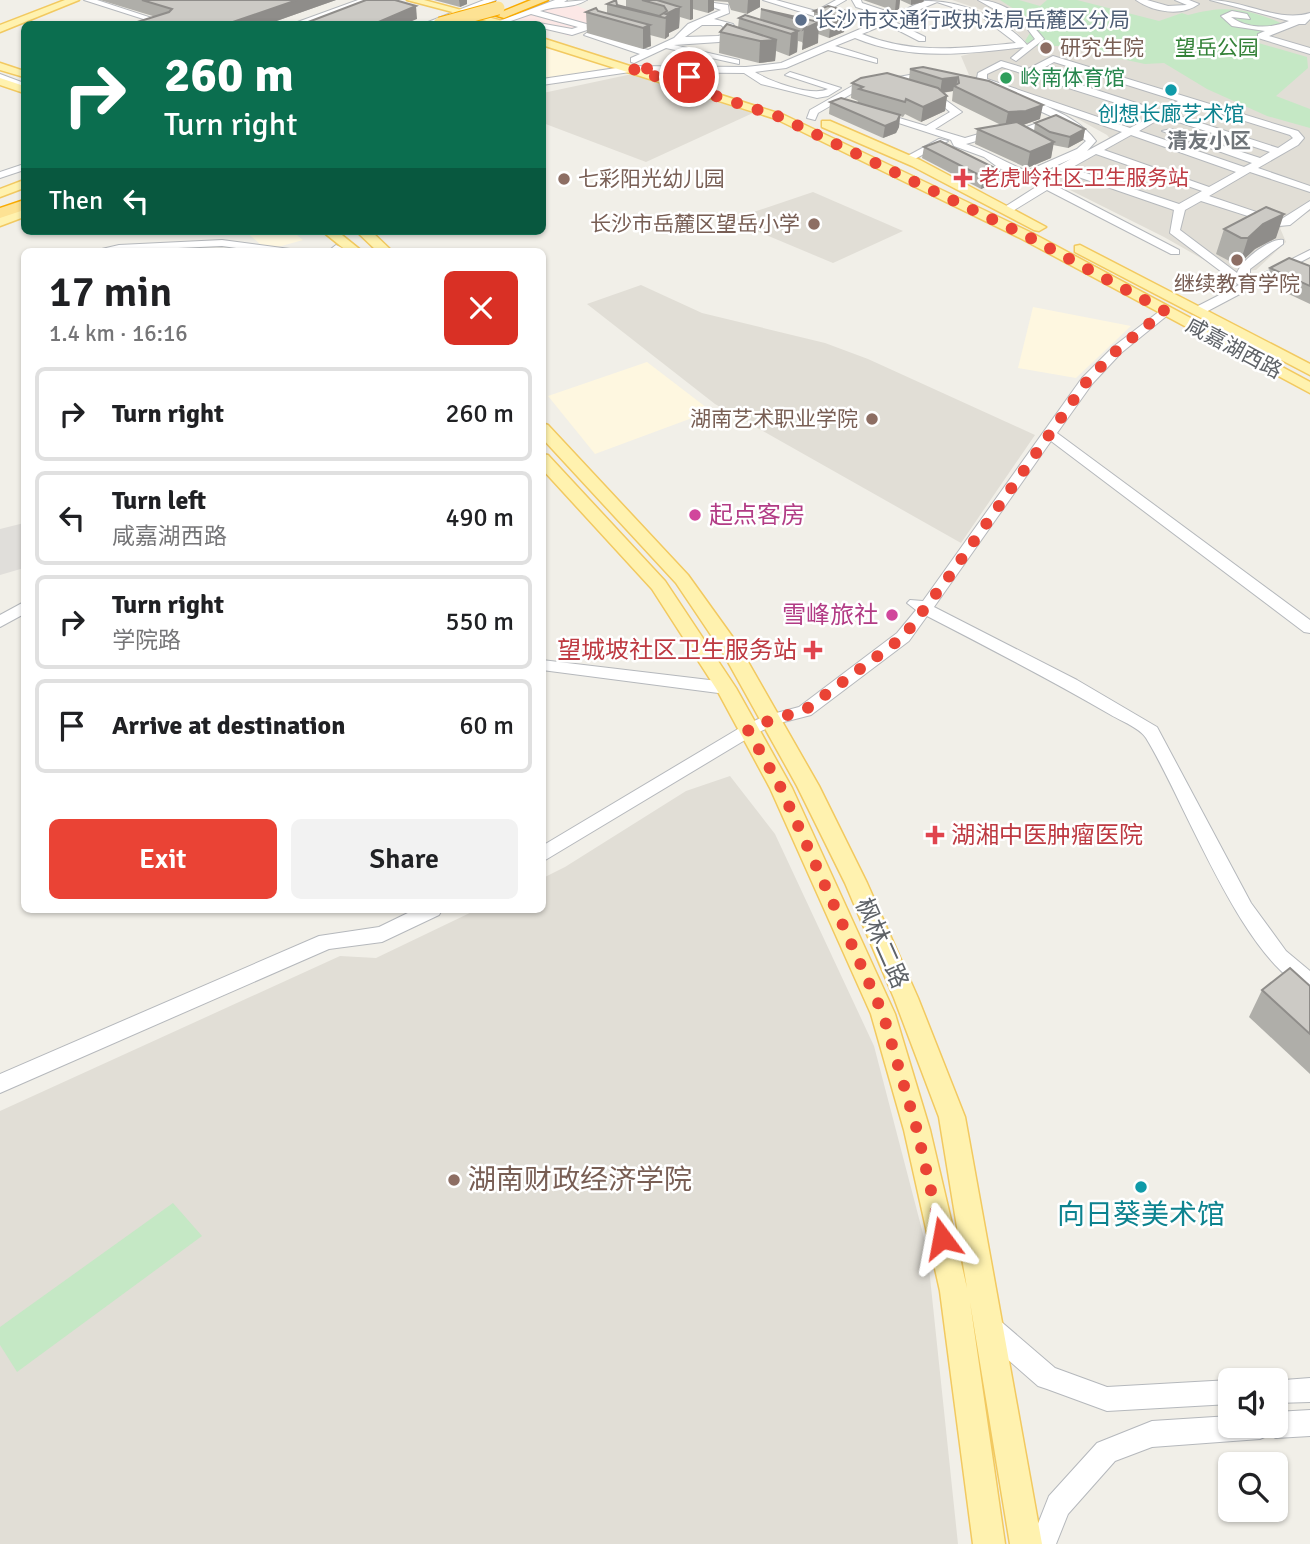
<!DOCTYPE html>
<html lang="en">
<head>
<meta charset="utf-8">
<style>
	body { margin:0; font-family:Signika,"Noto Sans SC",sans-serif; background:#f2f2f2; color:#202124; height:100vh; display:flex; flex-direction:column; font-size:26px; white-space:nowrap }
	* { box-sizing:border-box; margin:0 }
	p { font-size:23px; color:#757577 }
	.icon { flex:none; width:38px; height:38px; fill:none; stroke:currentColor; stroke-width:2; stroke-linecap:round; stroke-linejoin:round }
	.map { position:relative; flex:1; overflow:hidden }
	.panel { position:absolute; left:21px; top:248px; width:525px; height:665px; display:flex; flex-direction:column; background:#fff; border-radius:10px; box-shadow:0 2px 5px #0004 }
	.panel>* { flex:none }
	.hud { position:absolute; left:21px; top:21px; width:525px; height:214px; border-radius:10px; box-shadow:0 2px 5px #0004; background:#0b6e4f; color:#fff; overflow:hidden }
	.controls { position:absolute; left:1218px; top:1368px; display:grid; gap:14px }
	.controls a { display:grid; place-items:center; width:70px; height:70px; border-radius:10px; background:#fff; box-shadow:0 2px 5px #0004; font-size:35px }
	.pin { position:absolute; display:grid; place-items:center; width:60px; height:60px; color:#fff; margin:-30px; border:4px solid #fff; border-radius:50%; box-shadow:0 2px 7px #0007 }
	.me { position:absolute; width:77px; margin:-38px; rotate:347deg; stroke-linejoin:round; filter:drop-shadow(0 0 5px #0008) }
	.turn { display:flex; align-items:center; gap:24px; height:147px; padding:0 28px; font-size:32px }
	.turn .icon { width:91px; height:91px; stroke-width:2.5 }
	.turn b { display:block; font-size:49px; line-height:60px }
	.then { display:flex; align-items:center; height:66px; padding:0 28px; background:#0003; gap:14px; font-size:26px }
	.round { display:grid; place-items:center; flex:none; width:74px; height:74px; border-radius:10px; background:#f2f2f2 }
	.overview { display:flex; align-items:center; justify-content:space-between; height:119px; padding:0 28px }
	h1 { font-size:42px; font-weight:600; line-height:52px }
	.primary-button { display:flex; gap:14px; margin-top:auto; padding:14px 28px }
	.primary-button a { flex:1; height:80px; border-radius:10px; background:#ea4335; color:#fff; font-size:28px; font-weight:600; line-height:80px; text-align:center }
	.primary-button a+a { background:#f2f2f2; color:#202124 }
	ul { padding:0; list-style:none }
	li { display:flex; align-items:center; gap:21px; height:94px; margin:0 14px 10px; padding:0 14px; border:4px solid #e0e0e0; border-radius:10px }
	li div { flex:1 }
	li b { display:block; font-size:26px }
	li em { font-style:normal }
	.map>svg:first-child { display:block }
	.commercial { fill:#fef7e0 }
	.industrial { fill:#e0deda }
	.education { fill:#e1ded6 }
	.medical { fill:#fce8e6 }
	.green { fill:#c5e8c5 }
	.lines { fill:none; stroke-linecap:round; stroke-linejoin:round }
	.minor-casing { stroke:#b5b8bc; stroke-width:2 }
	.major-casing { stroke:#f2c960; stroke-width:3 }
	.highway-casing { stroke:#f9ab00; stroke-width:3 }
	.minor { fill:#fff; fill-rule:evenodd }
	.major { fill:#fff2af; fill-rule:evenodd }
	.highway { fill:#fde293; fill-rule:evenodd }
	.highway-bridge-casing { stroke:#f9ab00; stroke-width:15; stroke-linecap:butt }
	.highway-bridge { stroke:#fde293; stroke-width:13 }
	.wall { fill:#afaea9 }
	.shaded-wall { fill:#8f8d8a }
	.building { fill:#cccac5; stroke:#8f8d8a; stroke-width:2 }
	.route { stroke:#ea4335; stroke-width:12; stroke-dasharray:0 21.6 }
	.service-dot { fill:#5c6f8a; stroke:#fff; stroke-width:2.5 }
	.education-dot { fill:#8d6e63; stroke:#fff; stroke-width:2.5 }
	.leisure-dot { fill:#2e9e5b; stroke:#fff; stroke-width:2.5 }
	.culture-dot { fill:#0f9aa8; stroke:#fff; stroke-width:2.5 }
	.health-dot { fill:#e0444e; stroke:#fff; stroke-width:2.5 }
	.hotel-dot { fill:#d1479c; stroke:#fff; stroke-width:2.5 }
	.labels { text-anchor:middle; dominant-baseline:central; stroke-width:5; stroke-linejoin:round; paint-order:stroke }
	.far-service-label { font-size:21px; fill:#4e5e75; stroke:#fff; text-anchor:start }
	.far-education-label { font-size:21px; fill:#785e54; stroke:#fff; text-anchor:start }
	.far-park-label { font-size:21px; fill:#348238; stroke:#fff }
	.far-leisure-label { font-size:21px; fill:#27864d; stroke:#fff; text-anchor:start }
	.far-culture-label { font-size:21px; fill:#0d838f; stroke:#fff }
	.far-neighbourhood-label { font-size:21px; font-weight:bold; fill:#70757a; stroke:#fff }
	.far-health-label { font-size:21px; fill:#be3a42; stroke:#fff; text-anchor:start }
	.far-street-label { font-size:21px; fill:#5f6368; stroke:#fff }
	.hotel-label { font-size:24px; fill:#b23c85; stroke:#fff; text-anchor:start }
	.health-label { font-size:24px; fill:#be3a42; stroke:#fff; text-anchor:end }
	.street-label { font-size:24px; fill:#5f6368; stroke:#fff }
	.near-education-label { font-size:28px; fill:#785e54; stroke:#fff; text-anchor:start }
	.near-culture-label { font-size:28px; fill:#0d838f; stroke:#fff }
</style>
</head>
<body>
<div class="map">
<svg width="1310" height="1544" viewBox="0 0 1310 1544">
	<rect width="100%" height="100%" fill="#f1efe8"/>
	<g class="commercial">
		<path d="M543,47L611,67L543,80Z"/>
		<path d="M245,231H292L303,240L267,250Z"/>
		<path d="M1033,307L1131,326L1076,378L1018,368Z"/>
		<path d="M647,362L711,411L595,454L548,396Z"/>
	</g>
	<path class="industrial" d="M24,523V568L0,575V529Z"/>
	<g class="education">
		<path d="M952,0H1310V211L1280,228L1286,242L1256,270L1227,273L1164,237L1042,176L1111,140L1107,135L1047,102L969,75L961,56L1025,41L1007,23L982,10Z"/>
		<path d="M632,74L753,113L646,162L543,123V93Z"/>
		<path d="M813,192L903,231L833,263L730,220Z"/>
		<path d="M641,285L702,313L825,343L868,359L1035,435L961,543L715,404L587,304Z"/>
		<path d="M730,776L775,834L874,1046L927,1249L958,1544H0V1111L340,956L376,958L476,910H542L543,878L565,867L686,791Z"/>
	</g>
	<path class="medical" d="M569,2L609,20L569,36L543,27L542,24L517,19Z"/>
	<g class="green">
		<path d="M1000,0H1019L1040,6L1047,0H1077L1159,21L1182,13L1188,15C1225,5 1247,8 1283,24L1256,36L1255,42L1307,57L1308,68L1276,96L1310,109V128L1267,116L1207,89L1164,63L1145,64L1061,46H1030L1025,41L1036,23Z"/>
		<path d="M173,1203L202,1236L17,1372L0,1345V1327Z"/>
	</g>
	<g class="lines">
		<g class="minor-casing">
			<g id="minor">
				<path d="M84,0H97L170,24H159Z"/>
				<path d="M358,0H370L303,24H292Z"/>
				<path d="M484,0H496L434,24H423Z"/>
				<path d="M555,0H567L564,2L587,0C572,9 556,5 540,11L590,25V29L572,35L542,28L539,23L572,29L578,27L531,14L502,24H491Z"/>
				<path d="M693,0L728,5L729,13L714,19L733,24L739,34L719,42L674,45L739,60V64L666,48L634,63L631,62V58L640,54L584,35L588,32L648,50L674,38L688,24L721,10ZM702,25H721L730,33L718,36L685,37Z"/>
				<path d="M763,0H776L816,11L836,0H846L817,17Z"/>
				<path d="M852,0H861L862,3L895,14C905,10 915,4 925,1C961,0 1005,19 1027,45L1035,39L1026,27L978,0C1002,0 1030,20 1044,39L1016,61L1011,58L1024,47C966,54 910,61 855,38L835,46L877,59V63L828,50L786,68L755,72C769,81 812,97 828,89L785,75L790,72L841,88L828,96L817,98L761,84L744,73L630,72L542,85V79L630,66L746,67L781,63L888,17L856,7ZM937,2L982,17L1016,43C963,48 913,55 862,34L886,24L919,41H925V37L893,21Z"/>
				<path d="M1136,0H1147L1168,6L1187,5L1175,0H1189L1199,4C1181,17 1153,12 1136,0Z"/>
				<path d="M1210,0C1243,0 1279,23 1310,13V19L1305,24H1299L1269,36L1310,48V54L1258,38V34L1265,31L1232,26L1221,16L1232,11L1247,14L1250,19L1231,17C1247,29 1271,29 1289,21Z"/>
				<path d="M1053,56L1298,131L1304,138L1298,145L1258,168L1310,186V192L1250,172L1209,196L1280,220L1310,201V209L1290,225L1279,226L1201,201L1185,210L1180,230L1237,273C1242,260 1269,238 1283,240V244L1250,269V280L1310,250V257L1202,314H1194V308L1239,285L1170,233L1174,210L1058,170V166L1071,159L1035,175L1179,250V254H1171L1047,190L1011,212H1003V208L1039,185L999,168L984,157L954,146L951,140L874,115L879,112L926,126L950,112L935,99L940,96L962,112L935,129L965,138L989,131L1024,128L1053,117L1020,102L1018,100L1022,97L981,83L977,78L978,73L1001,61L1028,69ZM1054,62L1178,101L1161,111L1038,71ZM1002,67L1154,115L1130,128L987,79V74ZM1187,103L1290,135L1293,138L1278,148L1170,113ZM1044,105L1122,132L1087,151L1096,141C1083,123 1063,114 1044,105ZM1163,117L1270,152L1260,158L1171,129L1162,131L1252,163L1244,167L1139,131ZM1060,121L1086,141L1077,149L1027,171C1006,163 988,151 966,144L990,137L1026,134ZM1131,135L1236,172L1209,187L1104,150ZM1096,154L1202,191L1179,204L1071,168Z"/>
				<path d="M0,74L24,83V89L0,80Z"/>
				<path d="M915,74L936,77L860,89L818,113L815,120L807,118L810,110L854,85Z"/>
				<path d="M939,139L948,141L911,161L902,159Z"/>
				<path d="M24,164V170L0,178V172Z"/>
				<path d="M222,240L290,249L296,252H264L222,246L89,252L119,245Z"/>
				<path d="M336,245L342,248L339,252H327Z"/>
				<path d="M1165,307L1171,311L1169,314L1121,353L1092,384L1057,433L1310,620V633L1304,632L1051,441L934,607L1077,680L1157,727L1251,903L1286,951L1310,971V990C1245,968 1183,797 1146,738C1140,728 1121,721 1111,715C1051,680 989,648 927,616L909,641L811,715L776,724L755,734L542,862V846L743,726L765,716L799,707L897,633L916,610L907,603L910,600L923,601L1082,378L1113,347Z"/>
				<path d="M24,602V614L0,627V615Z"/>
				<path d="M542,660L726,682L734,688L726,694L542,670Z"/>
				<path d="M414,910H442L439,915L382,942L329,949L0,1093V1074L319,936L379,927Z"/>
				<path d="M989,1315L998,1319L1055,1368L1107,1387L1230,1380L1233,1381H1230V1404L1107,1411L1047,1389L1038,1386L980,1335L977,1327L980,1319Z"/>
				<path d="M1310,1378V1402L1276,1403V1381H1271Z"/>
				<path d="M1310,1410V1436L1276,1438L1269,1435L1260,1439L1152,1447L1115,1461L1068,1514L1056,1544H1030L1049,1496L1097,1443L1152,1421L1230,1416V1426H1276V1412Z"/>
			</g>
		</g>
		<g class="major-casing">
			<g id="major">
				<path d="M65,0H79L0,32V25Z"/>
				<path d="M407,0H424L514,24H498Z"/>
				<path d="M542,38L784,115L1032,233L1310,382V393L1022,239L776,119L542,45Z"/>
				<path d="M0,63L24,71V77L0,70Z"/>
				<path d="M0,78L24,86V93L0,85Z"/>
				<path d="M822,121H830L920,160L1046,227L1039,231L1034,230L912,166L822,127Z"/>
				<path d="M24,180V188L0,197V189Z"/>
				<path d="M24,209V217L0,226V217Z"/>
				<path d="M322,231H337L363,252H348Z"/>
				<path d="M356,231H371L393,252H378Z"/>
				<path d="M1080,245L1310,364V375L1075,252V246Z"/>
				<path d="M542,423L548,425L688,575L739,646L819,786L867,883L918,998L965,1117L1042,1544H1010L970,1302L1005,1544H973L940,1291L904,1130L871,1014L770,788L717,690L652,589L542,469V454L548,455L665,581L736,688L792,788L895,1014L930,1130L967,1288L939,1117L894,998L845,883L797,786L723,653L676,583L542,438Z"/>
			</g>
		</g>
		<g class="highway-casing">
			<g id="highway">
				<path d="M531,0H548L504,18L494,15Z"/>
				<path d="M24,200V210L0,218V208Z"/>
			</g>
		</g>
		<use href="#minor" class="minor"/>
		<use href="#major" class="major"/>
		<use href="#highway" class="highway"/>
		<g class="highway-bridge-casing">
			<path id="highway-bridge" d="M440,24L498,8"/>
		</g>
		<use href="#highway-bridge" class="highway-bridge"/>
	</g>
	<g class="wall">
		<path d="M100,0H336L268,24L156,17Z"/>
		<path d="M434,0H467V4L460,7Z"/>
		<path d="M626,0H760V7L747,14L731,10L728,2L714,1V10L708,13L693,9V19L690,20L680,17L679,28L669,33V36L665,39L650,35L651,46L643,49L587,33L586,12L598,11L607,13V4L626,7Z"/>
		<path d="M863,0H900L899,9L895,11Z"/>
		<path d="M900,0H924L923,2L911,5Z"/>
		<path d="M761,9L814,21V11H846L844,32L829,38L818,34V43L802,50L803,44L802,42L798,41L797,52L789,56L776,51L775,61L759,63L719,53L720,32L738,28L739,18L760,20Z"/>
		<path d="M910,69L989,81L1040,119L1023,125L1034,131L1035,123L1085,129L1083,140L1068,148L1053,145L1051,158L1027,168L975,144L977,129L1001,125L952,101L953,91L943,93L947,96L945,111L921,122L905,114L903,117L900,116L899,127L896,133L883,138L829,114L830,102L857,103L858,101L851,98L852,83L909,80Z"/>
		<path d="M924,147L1001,171L998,182L981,189L922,158Z"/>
		<path d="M1224,229L1276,238L1255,249L1240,263H1233L1216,254Z"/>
		<path d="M1310,266V304L1265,283L1270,268Z"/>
		<path d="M1310,986V1074L1249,1017L1262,990Z"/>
	</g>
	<g class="shaded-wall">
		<path d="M297,0H336L268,24H227Z"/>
		<path d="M459,0H467V4L460,7Z"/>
		<path d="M690,0H693V19L690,20Z"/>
		<path d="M708,0H714V10L708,13Z"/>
		<path d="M748,0H760V7L747,14Z"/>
		<path d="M896,0H900L899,9L895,11Z"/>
		<path d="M911,0H924L923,2L911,5Z"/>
		<path d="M416,6L417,19L405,24H374Z"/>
		<path d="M680,7L679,28L669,33V36L665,39L666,14Z"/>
		<path d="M846,11L844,32L829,38L831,17Z"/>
		<path d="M819,22L818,43L802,50L804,29Z"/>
		<path d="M650,25L651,46L643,49V28Z"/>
		<path d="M798,31L797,52L789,56L791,34Z"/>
		<path d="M777,40L775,61L759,63L760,41Z"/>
		<path d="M958,77L956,87L954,86L953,91L940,93L942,79Z"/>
		<path d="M947,96L945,111L921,122L923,107Z"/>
		<path d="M1043,105L1040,119L1023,125L1005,127L1008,112Z"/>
		<path d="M900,115L899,127L896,133L883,138L885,126Z"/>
		<path d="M1085,129L1083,140L1068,148L1070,137Z"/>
		<path d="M1054,142L1051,158L1027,168L1030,152Z"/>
		<path d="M1001,171L998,182L981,189L983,177Z"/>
		<path d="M1284,214L1276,238L1255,249L1240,263L1248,238L1263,224Z"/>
	</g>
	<g class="building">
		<path d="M142,0H297L227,24H131L169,12L172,9Z"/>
		<path d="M366,0H395L416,6L374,24H303Z"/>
		<path d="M616,0L617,5L659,16L667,11L664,6L642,0H657L680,7L666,14L669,15L665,18L607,4Z"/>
		<path d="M828,6L846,11L831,17L814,11Z"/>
		<path d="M596,8L598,11L650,25L643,28L586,12Z"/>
		<path d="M761,9L819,22L804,29L806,26L803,21Z"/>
		<path d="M745,15L798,31L791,34L739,18Z"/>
		<path d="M727,24L777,40L760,41L720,32Z"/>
		<path d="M923,67L989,81L1043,105L1026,111L1008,112L954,86L959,83L958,77L942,79L910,69Z"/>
		<path d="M887,73L938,88L947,96L923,107L906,99L905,102L859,89L863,87L852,83L861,78Z"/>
		<path d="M841,98L900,115L897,121L885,126L830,102Z"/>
		<path d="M1056,115L1085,129L1070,137L1050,132L1035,123Z"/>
		<path d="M1017,122L1054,142L1030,152L977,129Z"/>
		<path d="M940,141L1001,171L983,177L924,147Z"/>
		<path d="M1266,207L1284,214L1263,224L1248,238H1241L1224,229Z"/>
		<path d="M1289,258L1310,266V286L1270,268Z"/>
		<path d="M1290,968L1310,986V1034L1262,990Z"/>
	</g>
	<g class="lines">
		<path class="route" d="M689,77L663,69L630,68L780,117L1027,236L1165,311L1117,350L1087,381L948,578L903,637L805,710L771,720L748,730L781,788L883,1014L917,1130L942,1238"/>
	</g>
	<circle class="service-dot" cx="801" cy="20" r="7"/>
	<g class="education-dot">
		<circle cx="1046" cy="48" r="7"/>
		<circle cx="564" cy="179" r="7"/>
		<circle cx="814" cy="224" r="7"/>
		<circle cx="1237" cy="260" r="7"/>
		<circle cx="872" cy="419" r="7"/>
		<circle cx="454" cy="1180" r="7"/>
	</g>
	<circle class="leisure-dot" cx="1006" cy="78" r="7"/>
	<g class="culture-dot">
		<circle cx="1171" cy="90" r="7"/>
		<circle cx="1141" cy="1187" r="7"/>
	</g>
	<g class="health-dot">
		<path d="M959.5 167.5h7v7h7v7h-7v7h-7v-7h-7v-7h7z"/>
		<path d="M809.5 639.5h7v7h7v7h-7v7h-7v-7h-7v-7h7z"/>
		<path d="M931.5 824.5h7v7h7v7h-7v7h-7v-7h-7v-7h7z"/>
	</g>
	<g class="hotel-dot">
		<circle cx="695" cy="515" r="7"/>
		<circle cx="892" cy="615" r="7"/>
	</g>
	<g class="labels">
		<g class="far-service-label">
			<text x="815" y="20">长沙市交通行政执法局岳麓区分局</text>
		</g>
		<g class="far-education-label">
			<text x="1060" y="48">研究生院</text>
			<text x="578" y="179">七彩阳光幼儿园</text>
			<text x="800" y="224" text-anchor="end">长沙市岳麓区望岳小学</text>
			<text x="1237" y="284" text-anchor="middle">继续教育学院</text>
			<text x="858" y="419" text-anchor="end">湖南艺术职业学院</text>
		</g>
		<g class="far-park-label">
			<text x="1217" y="48">望岳公园</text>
		</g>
		<g class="far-leisure-label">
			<text x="1020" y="78">岭南体育馆</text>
		</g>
		<g class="far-culture-label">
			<text x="1171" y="114">创想长廊艺术馆</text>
		</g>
		<g class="far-neighbourhood-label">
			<text x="1209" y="141">清友小区</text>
		</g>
		<g class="far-health-label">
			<text x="979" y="178">老虎岭社区卫生服务站</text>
		</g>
		<g class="far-street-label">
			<text transform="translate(1234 348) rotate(28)">咸嘉湖西路</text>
		</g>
		<g class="hotel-label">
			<text x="709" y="515">起点客房</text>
			<text x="878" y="615" text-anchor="end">雪峰旅社</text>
		</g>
		<g class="health-label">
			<text x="797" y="650">望城坡社区卫生服务站</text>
			<text x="951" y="835" text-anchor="start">湖湘中医肿瘤医院</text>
		</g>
		<g class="street-label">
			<text transform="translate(882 943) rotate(66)">枫林二路</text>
		</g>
		<g class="near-education-label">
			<text x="468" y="1180">湖南财政经济学院</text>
		</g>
		<g class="near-culture-label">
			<text x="1141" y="1215">向日葵美术馆</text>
		</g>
	</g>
</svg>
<div class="controls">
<a><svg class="icon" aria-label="sound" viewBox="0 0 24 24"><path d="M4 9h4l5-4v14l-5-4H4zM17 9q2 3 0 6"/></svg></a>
<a><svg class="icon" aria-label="search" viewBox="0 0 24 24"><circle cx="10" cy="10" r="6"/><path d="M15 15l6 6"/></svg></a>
</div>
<div class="pin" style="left:689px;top:77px;background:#d93025"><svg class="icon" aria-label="arrive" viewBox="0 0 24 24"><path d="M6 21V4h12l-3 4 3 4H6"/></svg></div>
<svg class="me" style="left:942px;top:1238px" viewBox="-20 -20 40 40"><path d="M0-17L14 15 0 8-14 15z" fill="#ea4335" stroke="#fff" stroke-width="4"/></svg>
<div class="hud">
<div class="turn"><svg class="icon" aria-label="right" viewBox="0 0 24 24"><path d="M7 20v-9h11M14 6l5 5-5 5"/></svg><div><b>260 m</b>Turn right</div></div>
<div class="then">Then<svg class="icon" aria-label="left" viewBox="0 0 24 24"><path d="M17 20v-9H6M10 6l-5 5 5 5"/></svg></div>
</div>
<section class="panel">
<div class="overview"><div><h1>17 min</h1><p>1.4 km · 16:16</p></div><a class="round" style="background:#d93025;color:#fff"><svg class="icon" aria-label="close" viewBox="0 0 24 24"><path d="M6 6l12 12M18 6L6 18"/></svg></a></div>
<ul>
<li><svg class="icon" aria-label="right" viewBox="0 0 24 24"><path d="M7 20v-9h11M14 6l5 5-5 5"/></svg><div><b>Turn right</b></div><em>260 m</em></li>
<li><svg class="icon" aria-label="left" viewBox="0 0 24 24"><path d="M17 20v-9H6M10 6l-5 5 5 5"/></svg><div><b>Turn left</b><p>咸嘉湖西路</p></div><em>490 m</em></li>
<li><svg class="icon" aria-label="right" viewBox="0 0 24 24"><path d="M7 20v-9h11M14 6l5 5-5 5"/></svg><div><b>Turn right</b><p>学院路</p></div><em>550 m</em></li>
<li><svg class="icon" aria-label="arrive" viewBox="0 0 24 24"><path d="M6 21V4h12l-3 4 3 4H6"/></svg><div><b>Arrive at destination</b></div><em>60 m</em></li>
</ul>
<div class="primary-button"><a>Exit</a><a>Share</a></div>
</section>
</div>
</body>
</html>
